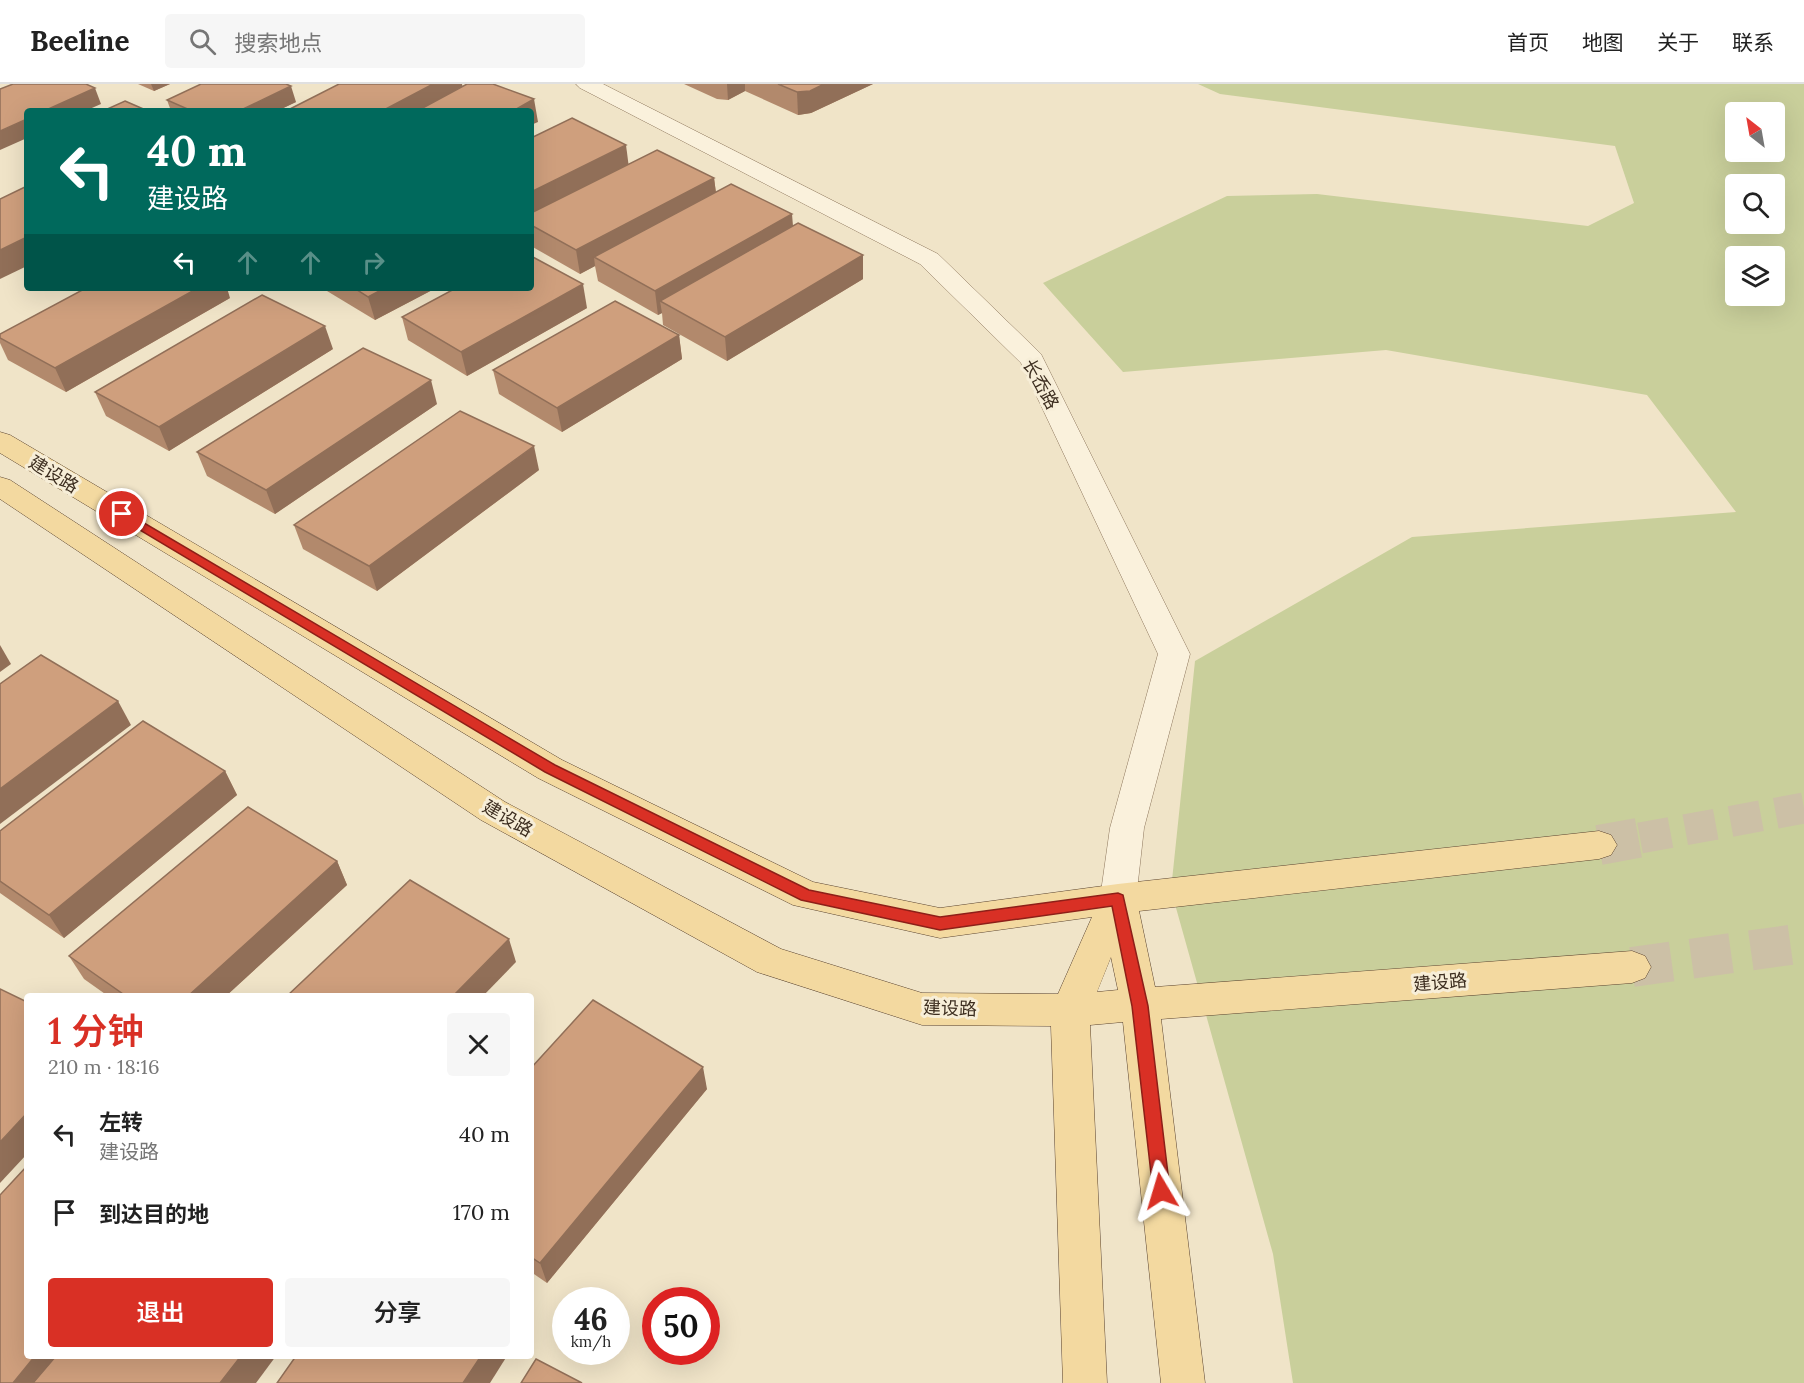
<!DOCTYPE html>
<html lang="zh">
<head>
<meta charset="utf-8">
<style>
	body { margin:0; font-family:Lora,"Noto Sans SC",serif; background:#f6f6f6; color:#222; height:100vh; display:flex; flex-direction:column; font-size:22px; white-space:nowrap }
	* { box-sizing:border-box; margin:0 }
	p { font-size:20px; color:#767676 }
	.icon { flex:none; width:33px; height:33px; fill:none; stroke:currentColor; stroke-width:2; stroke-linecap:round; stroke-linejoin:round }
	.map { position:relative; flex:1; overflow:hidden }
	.drawer { position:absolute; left:24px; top:909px; width:510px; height:366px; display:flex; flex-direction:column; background:#fff; border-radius:6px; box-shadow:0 6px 24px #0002 }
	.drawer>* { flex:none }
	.guide { position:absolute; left:24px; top:24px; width:510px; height:183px; border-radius:6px; box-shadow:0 6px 24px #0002; background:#00695c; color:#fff; overflow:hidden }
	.needle { width:39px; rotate:329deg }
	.controls { position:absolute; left:1725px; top:18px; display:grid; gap:12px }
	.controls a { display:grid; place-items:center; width:60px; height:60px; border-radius:6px; background:#fff; box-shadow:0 6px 24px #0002; font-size:30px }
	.speed { position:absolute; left:552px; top:1203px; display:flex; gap:12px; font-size:30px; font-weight:700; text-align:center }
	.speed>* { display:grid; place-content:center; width:78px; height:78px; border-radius:50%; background:#fff; box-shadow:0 6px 24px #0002; line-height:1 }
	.speed small { font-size:15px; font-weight:400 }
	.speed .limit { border:9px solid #d22; background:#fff; color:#111 }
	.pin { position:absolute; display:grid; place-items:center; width:51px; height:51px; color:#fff; margin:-26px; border:3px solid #fff; border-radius:50%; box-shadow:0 2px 6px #0007 }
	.me { position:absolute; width:66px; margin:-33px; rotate:353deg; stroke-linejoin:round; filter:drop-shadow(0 0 4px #0008) }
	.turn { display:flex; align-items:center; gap:21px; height:126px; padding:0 24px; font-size:27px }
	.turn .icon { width:78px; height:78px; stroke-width:2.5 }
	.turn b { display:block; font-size:42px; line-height:51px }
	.lanes { display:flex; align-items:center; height:57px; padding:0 24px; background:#0003; justify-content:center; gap:30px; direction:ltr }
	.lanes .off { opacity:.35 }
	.round { display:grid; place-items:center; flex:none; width:63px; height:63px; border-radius:6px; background:#f6f6f6 }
	.summary { display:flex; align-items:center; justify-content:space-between; height:102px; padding:0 24px }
	h1 { font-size:36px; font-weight:600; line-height:45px; color:#d93025 }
	.button { display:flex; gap:12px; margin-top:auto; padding:12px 24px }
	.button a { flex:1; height:69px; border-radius:6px; background:#d93025; color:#fff; font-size:24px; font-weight:600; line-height:69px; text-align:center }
	.button a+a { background:#f6f6f6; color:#222 }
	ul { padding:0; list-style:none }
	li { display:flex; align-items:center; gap:18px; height:78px; padding:0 24px }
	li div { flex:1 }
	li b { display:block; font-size:22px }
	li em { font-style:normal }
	header { display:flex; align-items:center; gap:36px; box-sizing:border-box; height:84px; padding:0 30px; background:#fff; border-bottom:2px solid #e0e0e0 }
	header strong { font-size:28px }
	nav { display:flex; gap:33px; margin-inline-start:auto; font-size:21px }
	.search { width:420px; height:54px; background:#f6f6f6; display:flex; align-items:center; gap:15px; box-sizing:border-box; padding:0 21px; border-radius:6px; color:#767676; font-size:22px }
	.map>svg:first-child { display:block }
	.green { fill:#c9cf9b; fill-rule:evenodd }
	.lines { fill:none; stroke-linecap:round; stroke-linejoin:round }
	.major-tunnel-far1 { stroke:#ccc0a6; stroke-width:31; stroke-dasharray:31 15; stroke-linecap:butt }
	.major-tunnel { stroke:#ccc0a6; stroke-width:40; stroke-dasharray:40 20; stroke-linecap:butt }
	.minor-casing { stroke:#8d765c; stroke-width:1 }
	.major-casing { stroke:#5b4430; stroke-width:1 }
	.minor { fill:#faf1dc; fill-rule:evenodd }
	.major { fill:#f3d9a0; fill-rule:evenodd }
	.wall { fill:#b2896c }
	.shaded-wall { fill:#916f58 }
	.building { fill:#cf9f7d; stroke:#916f58; stroke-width:1.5 }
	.route { fill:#d93025; stroke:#8d1f18; stroke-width:1.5 }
	.labels { text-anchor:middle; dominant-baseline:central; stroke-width:6; stroke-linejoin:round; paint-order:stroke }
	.street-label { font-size:18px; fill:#3d2e20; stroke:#f7eed8 }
</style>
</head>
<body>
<header>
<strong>Beeline</strong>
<div class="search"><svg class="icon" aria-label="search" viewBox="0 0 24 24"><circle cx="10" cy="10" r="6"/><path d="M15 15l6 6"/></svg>搜索地点</div>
<nav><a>首页</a><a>地图</a><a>关于</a><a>联系</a></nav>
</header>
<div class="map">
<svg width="1804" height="1299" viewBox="0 0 1804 1299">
	<rect width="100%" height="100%" fill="#f0e4c8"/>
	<path class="green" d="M1198,0H1804V1299H1293L1273,1170L1171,806L1195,577L1412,453L1736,428L1647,311L1386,266L1123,288L1043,199L1227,112L1317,110L1588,142L1634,119L1615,62L1220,10ZM1736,28H1774V68H1736ZM1736,100H1774V140H1736ZM1736,172H1774V212H1736Z"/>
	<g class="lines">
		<path class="major-tunnel-far1" d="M1640,754L1804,724"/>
		<g class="major-tunnel">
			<path d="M1599,761L1649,752"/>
			<path d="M1632,883L1804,859"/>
		</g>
		<g class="minor-casing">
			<path id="minor" d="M576,0H603L938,170L1041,270L1190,570L1144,744L1136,815L1131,825L1118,830L1105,825L1100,815L1110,744L1158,570L1021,279L920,180L580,4Z"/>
		</g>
		<g class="major-casing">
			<path id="major" d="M0,348L10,351L562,676L813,798L940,824L1118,800L1599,747L1611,751L1617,761L1611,771L1599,775L1139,827L1155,903L1632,867L1645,872L1651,883L1645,894L1632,899L1161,935L1205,1299H1161L1123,938L1090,941L1107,1299H1063L1051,942L922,941L757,888L481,736L0,415V393L10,396L505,718L781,865L922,909L1058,910L1092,833L940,854L793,821L538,694L0,369ZM1111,873L1118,906L1097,908Z"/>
		</g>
		<use href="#minor" class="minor"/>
		<use href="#major" class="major"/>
	</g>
	<g class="wall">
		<path d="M138,0H170L154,7Z"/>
		<path d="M684,0H873L811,29L798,31L745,7L728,16L717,15Z"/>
		<path d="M167,16L296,18L277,27H171Z"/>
		<path d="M531,54L628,80L714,94L716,109L863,171V195L727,277L663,241L662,229L658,231L598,197L595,182L580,190L531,162Z"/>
		<path d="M322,204H436L375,236Z"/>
		<path d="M230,214L66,308L8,276L0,259V250Z"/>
		<path d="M587,224L467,292L408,256L402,233Z"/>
		<path d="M679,251L682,275L562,348L499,310L493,286Z"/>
		<path d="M333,265L169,367L106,332L95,308Z"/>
		<path d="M437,320L275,430L207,392L197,368Z"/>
		<path d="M539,386L377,507L303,465L294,441Z"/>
		<path d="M225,687L237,711L64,854L0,809V747Z"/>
		<path d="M337,777L347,801L226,912H108L84,895L69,872Z"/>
		<path d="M531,984L707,1005L547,1199L531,1188Z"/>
	</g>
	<g class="shaded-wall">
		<path d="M151,0H170L154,7Z"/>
		<path d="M433,0H462L464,8L429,27H382Z"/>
		<path d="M727,0H745V7L728,16Z"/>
		<path d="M824,0H873L811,29L798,31L797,8Z"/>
		<path d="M291,2L296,18L277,27H239Z"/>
		<path d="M95,4L101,20L85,27H44Z"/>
		<path d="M534,15L538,38L531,41V27H513Z"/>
		<path d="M27,35V54L0,66V47Z"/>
		<path d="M626,61L629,84L531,133V108Z"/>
		<path d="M714,94L717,117L594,173L595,182L580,190L576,166Z"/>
		<path d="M792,130L794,154L660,217L662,229L658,231L655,207Z"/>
		<path d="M27,153V182L0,195V166Z"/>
		<path d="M863,171V195L727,277L725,253Z"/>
		<path d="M583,200L587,224L467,292L461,268Z"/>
		<path d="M198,204H227L230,214L66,308L55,284Z"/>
		<path d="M385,204H436L375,236L368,213Z"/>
		<path d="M325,242L333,265L169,367L159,343Z"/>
		<path d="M679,251L682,275L562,348L557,324Z"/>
		<path d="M431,296L437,320L275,430L266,406Z"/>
		<path d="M534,362L539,386L377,507L369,482Z"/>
		<path d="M0,561L11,580L0,588Z"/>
		<path d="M118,617L131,641L0,740V705Z"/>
		<path d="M225,687L237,711L64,854L49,831Z"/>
		<path d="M337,777L347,801L226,912H188Z"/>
		<path d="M509,855L516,878L483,912H453Z"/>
		<path d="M703,983L707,1005L547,1199L540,1179Z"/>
		<path d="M27,1029V1070L0,1099V1058Z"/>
		<path d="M35,1272H70L48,1299H13Z"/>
		<path d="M241,1272H276L256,1299H220Z"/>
		<path d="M481,1272H507L490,1299H463Z"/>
	</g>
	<g class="building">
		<path d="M13,0H86L95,4L44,27H27V35L0,47V5Z"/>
		<path d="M201,0H286L291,2L239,27H192L167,16Z"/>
		<path d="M339,0H433L382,27H286Z"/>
		<path d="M467,0H493L534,15L513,27H417Z"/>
		<path d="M778,0H824L810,7L797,8Z"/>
		<path d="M125,17L148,27H103Z"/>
		<path d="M572,34L626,61L531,108V54Z"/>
		<path d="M657,66L714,94L576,166L531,141V129Z"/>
		<path d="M731,100L792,130L655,207L594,173Z"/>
		<path d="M27,102V153L0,166V115Z"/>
		<path d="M798,139L863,171L725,253L660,217Z"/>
		<path d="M531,172L583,200L461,268L402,233L456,204H531Z"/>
		<path d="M86,204H198L55,284L0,254V250Z"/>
		<path d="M354,204H385L368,213Z"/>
		<path d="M262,211L325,242L159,343L95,308Z"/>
		<path d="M615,217L679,251L557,324L493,286Z"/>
		<path d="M363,264L431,296L266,406L197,368Z"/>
		<path d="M460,327L534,362L369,482L294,441Z"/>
		<path d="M41,571L118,617L0,705V600Z"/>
		<path d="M143,637L225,687L49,831L0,797V747Z"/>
		<path d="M248,723L337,777L188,912H126L69,872Z"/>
		<path d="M410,796L509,855L453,912H287Z"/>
		<path d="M0,905L27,918V1029L0,1058Z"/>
		<path d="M593,916L703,983L540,1179L531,1173V984Z"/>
		<path d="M27,1082V1272H35L13,1299H0V1111Z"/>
		<path d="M56,1272H241L220,1299H33Z"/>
		<path d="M296,1272H481L463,1299H277Z"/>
		<path d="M536,1275L582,1299H521Z"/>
	</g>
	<path class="route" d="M122,426L555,681L809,806L940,833L1118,809L1123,811L1148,922L1170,1107L1167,1113L1161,1115L1155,1113L1153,1107L1132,922L1112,822L940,846L801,816L545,688L118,433L116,430Z"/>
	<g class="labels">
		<g class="street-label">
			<text transform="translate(1041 300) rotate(61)">长岙路</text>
			<text transform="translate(54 390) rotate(31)">建设路</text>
			<text transform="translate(508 734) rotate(30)">建设路</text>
			<text transform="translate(1440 898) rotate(-5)">建设路</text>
			<text transform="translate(950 924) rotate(2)">建设路</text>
		</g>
	</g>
</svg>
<div class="controls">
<a><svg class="needle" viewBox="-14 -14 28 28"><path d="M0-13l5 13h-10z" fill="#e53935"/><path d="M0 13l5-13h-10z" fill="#767676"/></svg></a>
<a><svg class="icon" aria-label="search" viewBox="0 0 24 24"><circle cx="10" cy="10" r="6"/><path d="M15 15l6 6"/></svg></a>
<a><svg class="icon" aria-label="layers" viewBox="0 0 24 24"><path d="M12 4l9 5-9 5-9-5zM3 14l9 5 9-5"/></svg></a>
</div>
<div class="speed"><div>46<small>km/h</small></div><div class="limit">50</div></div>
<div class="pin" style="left:122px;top:430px;background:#d93025"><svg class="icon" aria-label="arrive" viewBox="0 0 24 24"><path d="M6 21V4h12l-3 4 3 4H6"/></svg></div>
<svg class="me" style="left:1161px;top:1107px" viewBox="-20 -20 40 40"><path d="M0-17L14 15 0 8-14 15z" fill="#d93025" stroke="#fff" stroke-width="4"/></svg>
<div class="guide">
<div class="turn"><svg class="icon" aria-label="left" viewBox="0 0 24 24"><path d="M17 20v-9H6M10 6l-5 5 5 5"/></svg><div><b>40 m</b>建设路</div></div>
<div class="lanes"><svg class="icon" aria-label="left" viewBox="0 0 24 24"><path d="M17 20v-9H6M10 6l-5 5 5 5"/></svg><svg class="icon off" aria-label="ahead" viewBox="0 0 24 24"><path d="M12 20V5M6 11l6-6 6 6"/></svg><svg class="icon off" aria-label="ahead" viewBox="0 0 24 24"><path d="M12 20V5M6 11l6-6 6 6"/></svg><svg class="icon off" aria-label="right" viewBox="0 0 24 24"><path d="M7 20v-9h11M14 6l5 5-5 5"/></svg></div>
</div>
<section class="drawer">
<div class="summary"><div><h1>1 分钟</h1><p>210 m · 18:16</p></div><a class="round"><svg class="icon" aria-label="close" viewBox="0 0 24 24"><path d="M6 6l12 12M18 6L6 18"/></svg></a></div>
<ul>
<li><svg class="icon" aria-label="left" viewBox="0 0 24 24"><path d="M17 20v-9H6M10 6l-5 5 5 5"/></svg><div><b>左转</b><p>建设路</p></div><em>40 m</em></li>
<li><svg class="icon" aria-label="arrive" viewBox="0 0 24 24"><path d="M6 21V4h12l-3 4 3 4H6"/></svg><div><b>到达目的地</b></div><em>170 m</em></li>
</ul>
<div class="button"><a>退出</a><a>分享</a></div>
</section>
</div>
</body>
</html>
